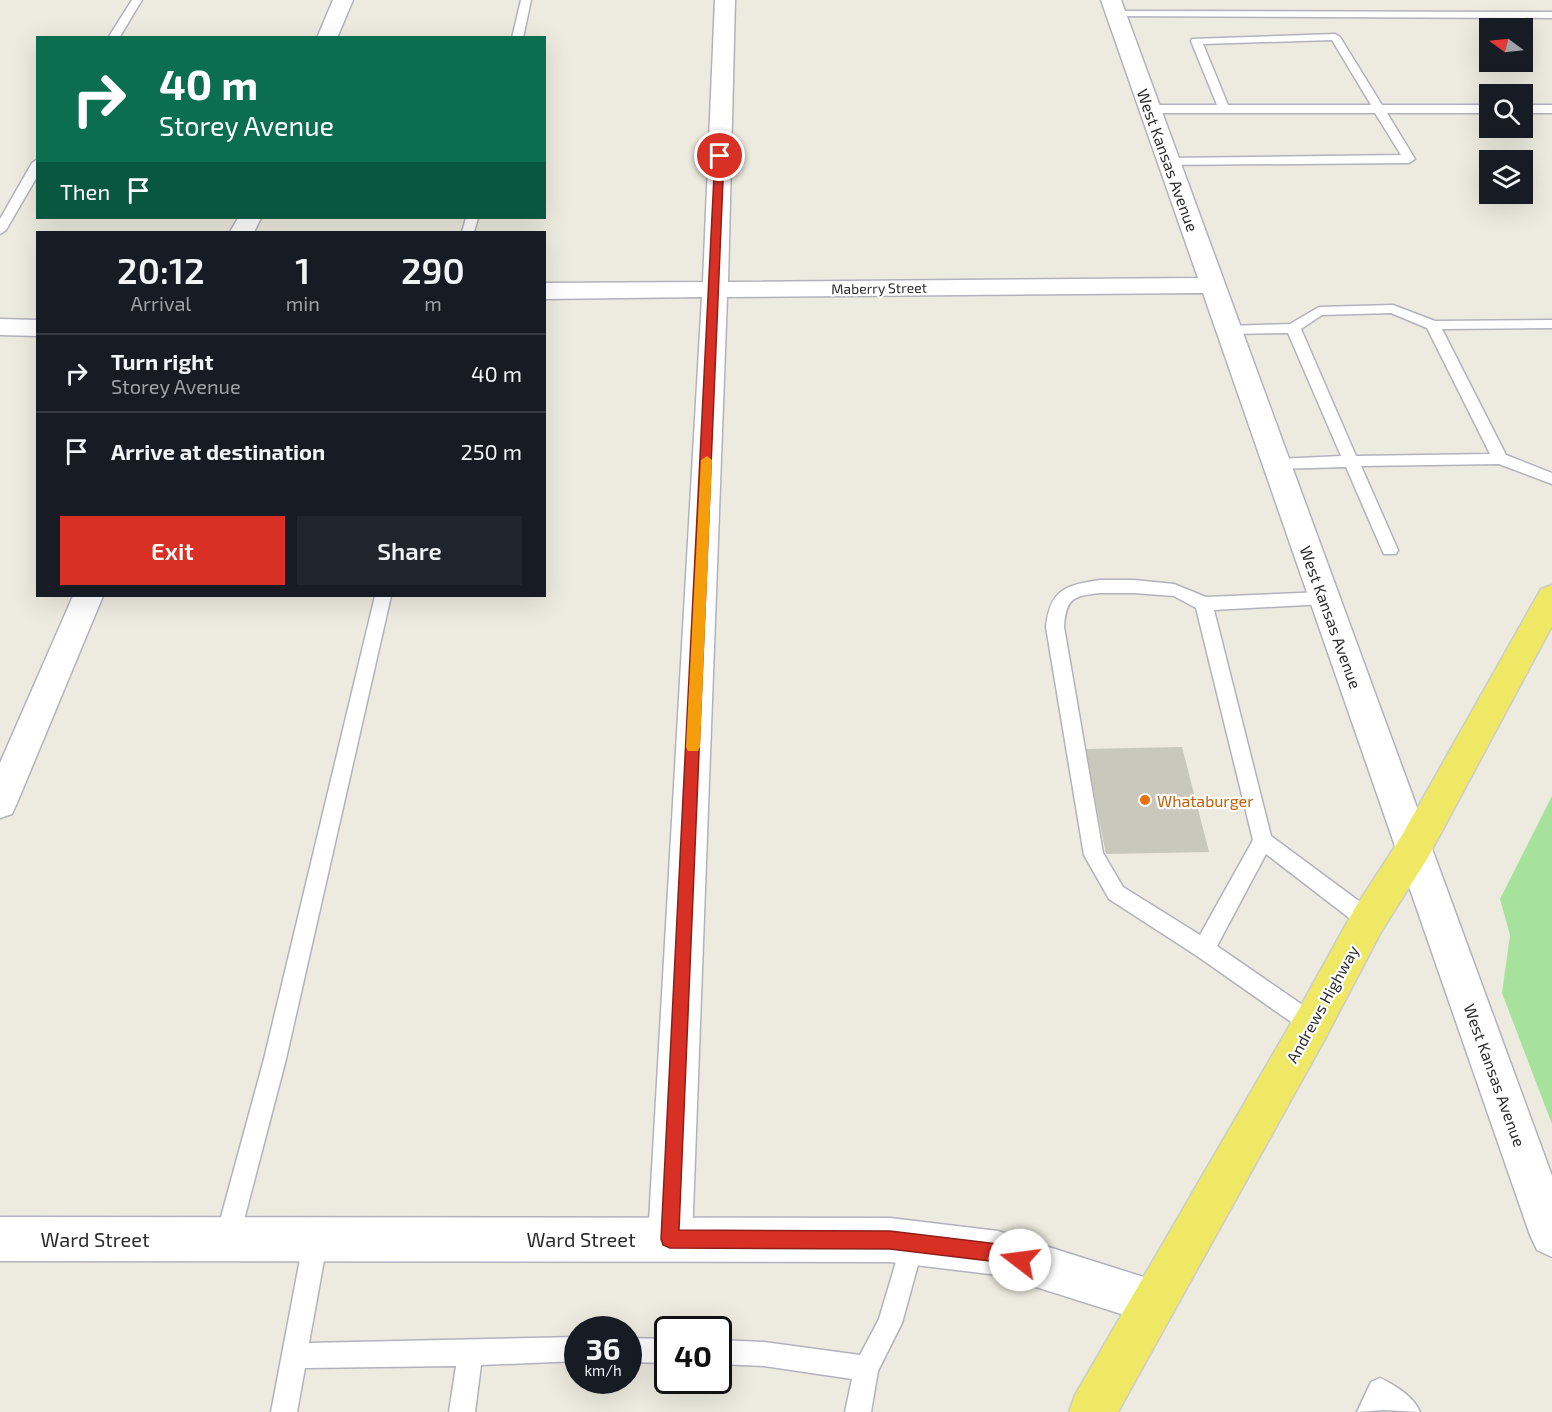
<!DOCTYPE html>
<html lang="en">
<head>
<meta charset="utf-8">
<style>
	body { margin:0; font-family:"Exo 2",sans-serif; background:#20242c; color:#f1f3f6; height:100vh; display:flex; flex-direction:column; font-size:22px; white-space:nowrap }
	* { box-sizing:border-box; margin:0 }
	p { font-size:20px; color:#9ea1a6 }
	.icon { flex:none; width:33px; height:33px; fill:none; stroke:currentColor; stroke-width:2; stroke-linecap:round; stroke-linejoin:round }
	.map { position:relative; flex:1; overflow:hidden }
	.panel { position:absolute; left:36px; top:231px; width:510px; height:366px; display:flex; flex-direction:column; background:#171b24; border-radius:0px; box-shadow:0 6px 24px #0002 }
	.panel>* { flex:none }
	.guide { position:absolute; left:36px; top:36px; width:510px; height:183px; border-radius:0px; box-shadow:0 6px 24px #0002; background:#0b6e4f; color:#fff; overflow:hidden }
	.needle { width:39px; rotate:285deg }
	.tools { position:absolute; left:1479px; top:18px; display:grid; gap:12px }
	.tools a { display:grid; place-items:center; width:54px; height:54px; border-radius:0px; background:#171b24; box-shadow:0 6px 24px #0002; font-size:30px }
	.speed { position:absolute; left:564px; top:1316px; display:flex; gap:12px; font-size:30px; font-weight:700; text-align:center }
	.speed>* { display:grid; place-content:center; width:78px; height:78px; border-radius:50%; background:#171b24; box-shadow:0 6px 24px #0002; line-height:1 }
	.speed small { font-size:15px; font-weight:400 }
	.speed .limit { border:3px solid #111; border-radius:9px; background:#fff; color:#111 }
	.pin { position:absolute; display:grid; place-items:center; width:51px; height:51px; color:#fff; margin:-26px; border:3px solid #fff; border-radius:50%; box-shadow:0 2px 6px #0007 }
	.me { position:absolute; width:66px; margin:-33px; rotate:285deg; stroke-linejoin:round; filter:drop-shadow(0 0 4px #0008) }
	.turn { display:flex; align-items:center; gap:21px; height:126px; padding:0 24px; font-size:27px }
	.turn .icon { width:78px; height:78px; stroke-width:2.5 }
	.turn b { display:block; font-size:42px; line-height:51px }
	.then { display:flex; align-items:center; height:57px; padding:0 24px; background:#0003; gap:12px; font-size:22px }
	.eta { display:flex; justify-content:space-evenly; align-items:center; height:102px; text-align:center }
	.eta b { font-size:36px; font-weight:600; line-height:42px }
	.action { display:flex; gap:12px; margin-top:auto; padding:12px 24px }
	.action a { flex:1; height:69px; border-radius:0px; background:#d93025; color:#fff; font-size:24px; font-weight:600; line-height:69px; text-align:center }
	.action a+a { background:#20242c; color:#f1f3f6 }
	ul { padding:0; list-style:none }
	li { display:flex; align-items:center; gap:18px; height:78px; padding:0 24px; border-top:2px solid #363941 }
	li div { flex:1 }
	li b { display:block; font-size:22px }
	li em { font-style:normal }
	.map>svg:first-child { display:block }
	.green { fill:#a7e29d }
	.building { fill:#c9c8bd }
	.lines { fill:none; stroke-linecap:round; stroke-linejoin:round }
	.service-casing { stroke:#b2b2bf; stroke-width:3 }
	.minor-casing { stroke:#b2b2bf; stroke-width:3 }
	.tertiary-casing { stroke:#b2b2bf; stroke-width:3 }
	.primary-casing { stroke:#ccc; stroke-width:3 }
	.service { fill:#fff; fill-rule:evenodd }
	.minor { fill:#fff; fill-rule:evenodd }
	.tertiary { fill:#fff; fill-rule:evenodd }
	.primary { fill:#eee864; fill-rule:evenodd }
	.route { fill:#d93025; stroke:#8d1f18; stroke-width:1.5 }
	.slow { fill:#f59e0b }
	.food-dot { fill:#e8710a; stroke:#fff; stroke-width:2 }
	.labels { text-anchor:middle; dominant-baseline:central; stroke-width:4.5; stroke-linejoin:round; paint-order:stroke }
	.far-street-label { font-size:14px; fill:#2c2c2c; stroke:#fff }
	.street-label { font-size:16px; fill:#2c2c2c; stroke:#fff }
	.food-label { font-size:16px; fill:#c56008; stroke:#fff; text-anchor:start }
	.near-street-label { font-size:20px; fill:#2c2c2c; stroke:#fff }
</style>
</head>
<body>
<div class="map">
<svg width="1552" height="1412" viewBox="0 0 1552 1412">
	<rect width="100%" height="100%" fill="#edeadf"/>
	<path class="green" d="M1552,796V1124L1502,993L1510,935L1500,899Z"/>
	<path class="building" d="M1182,747L1209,852L1106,854L1085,749Z"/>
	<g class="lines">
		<g class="service-casing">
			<g id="service">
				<path d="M132,0H142L119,38H108Z"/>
				<path d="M521,0H531L523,38H512Z"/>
				<path d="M1116,11L1552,12V18L1112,16L1111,14Z"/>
				<path d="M1335,34L1340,37L1382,105H1490V113H1387L1415,159L1409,163L1165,165L1163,162L1169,158L1401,155L1375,113H1150L1144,109L1150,105H1217L1191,41L1192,39ZM1332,40L1371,105H1228L1203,44Z"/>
				<rect x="1522" y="105" width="30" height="8"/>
				<path d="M38,159V175L6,230L0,234V219L32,163Z"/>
				<path d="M466,218H478L474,232H462Z"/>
				<path d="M1393,305L1435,321L1552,320V328L1442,329L1506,455L1552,473V484L1499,464L1361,466L1398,550L1396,554H1384L1382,550L1346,467L1277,469L1272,468L1269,464L1272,460L1277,459L1341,456L1288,333L1229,334L1222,330L1229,326L1290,324L1319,307ZM1391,313L1427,328L1490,454L1356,456L1301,329L1322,315Z"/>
				<path d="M1100,580H1134L1174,584L1206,597L1324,592L1330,593L1332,598L1330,603L1324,604L1214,610L1271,836L1375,913L1378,920L1375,927L1368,929L1361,927L1266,854L1217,946L1320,1017L1323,1024L1320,1031L1312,1034L1304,1031L1197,956L1109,899L1084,855L1046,627C1050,589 1066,585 1100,580ZM1100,593H1134L1174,596L1196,608L1253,840L1200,935L1123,887L1103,853L1064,627C1066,598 1073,596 1100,593Z"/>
				<path d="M375,596H391L286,1059L239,1239L235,1247L227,1251L219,1247L215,1239L264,1059Z"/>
				<path d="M316,1226L324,1230L328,1238L309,1343L578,1337V1361L481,1365L475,1412H449L456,1366L305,1368L297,1412H271L304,1238L308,1230Z"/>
				<path d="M912,1231L920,1235L924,1243L902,1323L878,1371L871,1412H845L852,1379L764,1366L718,1364V1340L764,1342L860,1355L879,1319L904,1235Z"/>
				<path d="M628,1338L668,1339V1363L628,1362Z"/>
				<path d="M1380,1378C1395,1385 1414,1397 1420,1412L1384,1410L1357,1412L1371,1382Z"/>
			</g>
		</g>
		<g class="minor-casing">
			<g id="minor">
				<path d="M715,0H735L728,282L1198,278L1101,0H1121L1552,1176V1257L1537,1250L1530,1235L1203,293L727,297L692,1239L685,1254L670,1261L655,1254L648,1239L702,297L544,299V283L703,282Z"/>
				<path d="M0,319L38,320V336L0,335Z"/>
			</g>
		</g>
		<g class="tertiary-casing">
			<g id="tertiary">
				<path d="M333,0H353L337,38H317Z"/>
				<path d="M238,218H261L254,232H230Z"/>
				<path d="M73,596H103L17,803L12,814L0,818V763Z"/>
				<path d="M0,1217L890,1218L998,1231L1153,1280L1169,1286L1175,1302L1169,1318L1153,1324L998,1275L890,1262L0,1261Z"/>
			</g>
		</g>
		<g class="primary-casing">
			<path id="primary" d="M1552,585V626L1427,859L1381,932L1326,1037L1118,1412H1069L1075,1395L1298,1011L1355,908L1401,837L1541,589Z"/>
		</g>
		<use href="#service" class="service"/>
		<use href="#minor" class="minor"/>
		<use href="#tertiary" class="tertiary"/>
		<use href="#primary" class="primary"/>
	</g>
	<path class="route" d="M720,153L724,156L679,1230L890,1231L998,1244L1027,1254L1029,1260L1027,1267L1020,1269L998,1262L890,1249L670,1248L663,1245L661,1239L715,156Z"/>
	<path class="slow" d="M707,456L712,460L700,747L698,751H688L686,747L701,460Z"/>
	<circle class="food-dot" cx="1145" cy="800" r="6"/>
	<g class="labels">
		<g class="far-street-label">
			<text transform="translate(879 288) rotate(-1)">Maberry Street</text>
		</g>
		<g class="street-label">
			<text transform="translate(1168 160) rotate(70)">West Kansas Avenue</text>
			<text transform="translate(1331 617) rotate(70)">West Kansas Avenue</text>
			<text transform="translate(1322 1004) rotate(-61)">Andrews Highway</text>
			<text transform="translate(1495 1075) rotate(70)">West Kansas Avenue</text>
		</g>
		<g class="food-label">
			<text x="1157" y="800">Whataburger</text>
		</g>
		<g class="near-street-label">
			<text x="95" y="1239">Ward Street</text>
			<text x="581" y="1239">Ward Street</text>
		</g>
	</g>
</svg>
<div class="tools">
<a><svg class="needle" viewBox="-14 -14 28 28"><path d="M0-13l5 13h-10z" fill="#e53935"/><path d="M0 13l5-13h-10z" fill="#9ea1a6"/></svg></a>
<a><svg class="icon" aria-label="search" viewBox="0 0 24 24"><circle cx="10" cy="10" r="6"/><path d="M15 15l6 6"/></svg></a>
<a><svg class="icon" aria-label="layers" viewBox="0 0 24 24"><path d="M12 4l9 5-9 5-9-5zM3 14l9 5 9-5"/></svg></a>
</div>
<div class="speed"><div>36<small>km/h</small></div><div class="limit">40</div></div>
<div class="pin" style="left:720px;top:156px;background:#d93025"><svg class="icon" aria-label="arrive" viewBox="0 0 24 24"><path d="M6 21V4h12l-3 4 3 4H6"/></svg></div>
<svg class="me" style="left:1020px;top:1260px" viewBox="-20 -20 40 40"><circle r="19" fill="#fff"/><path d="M0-13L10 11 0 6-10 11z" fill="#d93025"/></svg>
<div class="guide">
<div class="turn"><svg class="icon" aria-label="right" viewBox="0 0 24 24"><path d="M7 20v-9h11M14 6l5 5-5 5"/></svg><div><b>40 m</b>Storey Avenue</div></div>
<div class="then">Then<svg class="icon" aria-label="arrive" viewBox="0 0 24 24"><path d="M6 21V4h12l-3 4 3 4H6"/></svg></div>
</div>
<section class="panel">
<div class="eta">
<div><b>20:12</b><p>Arrival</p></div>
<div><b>1</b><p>min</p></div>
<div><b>290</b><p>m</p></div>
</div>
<ul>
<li><svg class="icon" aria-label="right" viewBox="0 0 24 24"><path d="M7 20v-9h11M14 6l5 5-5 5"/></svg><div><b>Turn right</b><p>Storey Avenue</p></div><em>40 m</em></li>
<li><svg class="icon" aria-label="arrive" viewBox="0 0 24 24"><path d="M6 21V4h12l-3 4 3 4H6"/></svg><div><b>Arrive at destination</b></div><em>250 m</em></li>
</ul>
<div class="action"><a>Exit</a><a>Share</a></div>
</section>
</div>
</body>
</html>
